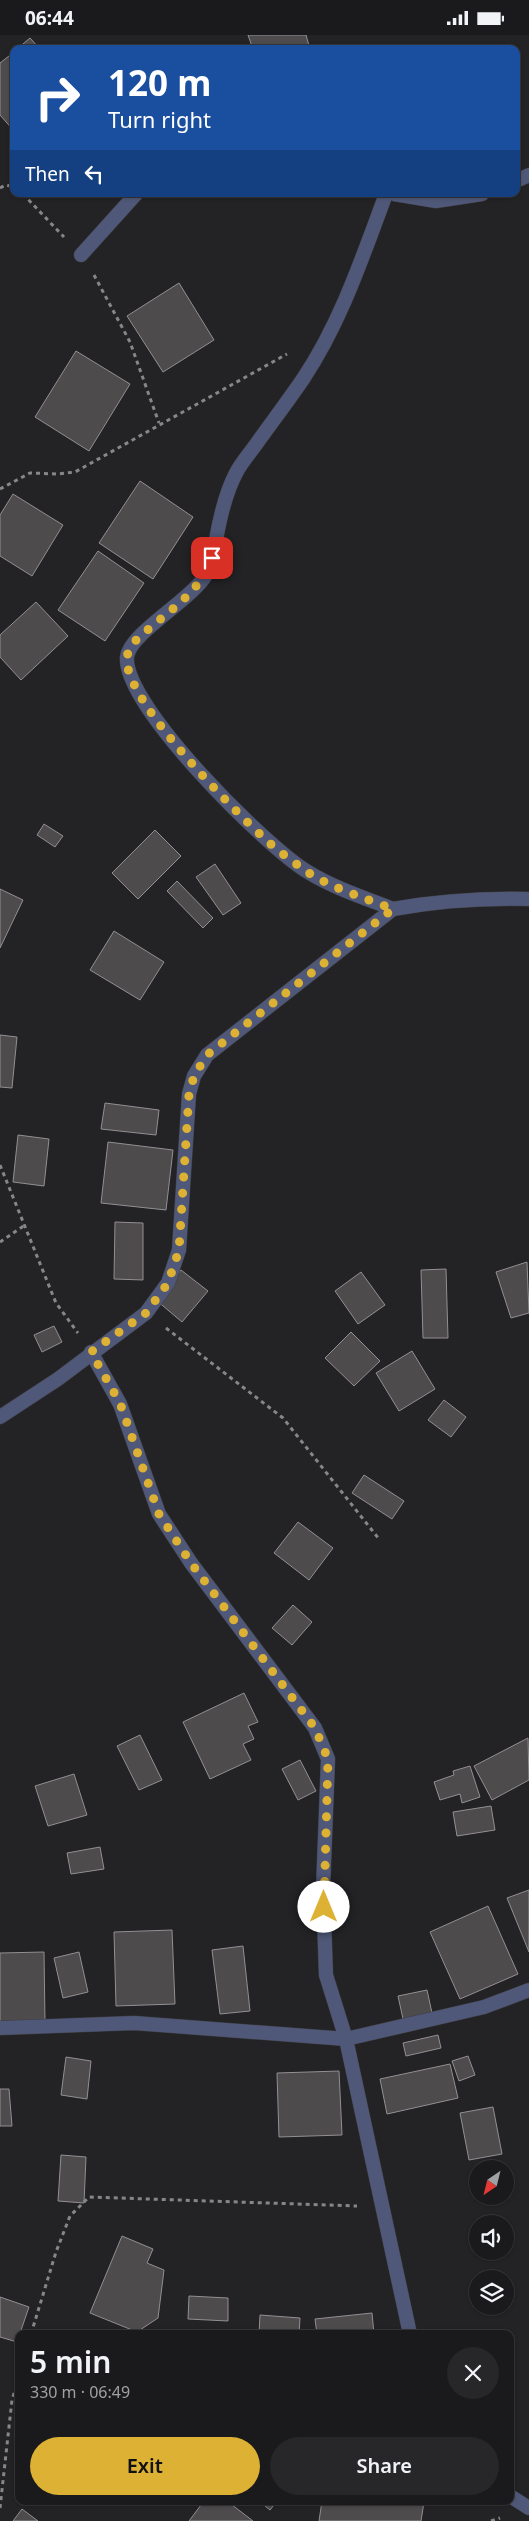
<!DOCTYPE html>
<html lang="en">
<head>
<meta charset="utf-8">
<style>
	body { margin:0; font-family:"Noto Sans",sans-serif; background:#272729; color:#f1f3f6; height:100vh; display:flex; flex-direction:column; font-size:19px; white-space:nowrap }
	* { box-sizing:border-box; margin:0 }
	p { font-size:16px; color:#9fa1a3 }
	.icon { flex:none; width:28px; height:28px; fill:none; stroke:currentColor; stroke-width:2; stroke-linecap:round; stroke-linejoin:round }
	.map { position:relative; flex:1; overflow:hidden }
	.panel { position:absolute; left:15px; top:2295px; width:499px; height:175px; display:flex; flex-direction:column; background:#1a1a1c; border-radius:10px; box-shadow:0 1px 4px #0004,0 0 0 1px #38383b }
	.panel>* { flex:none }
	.hud { position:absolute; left:10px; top:10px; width:510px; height:152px; border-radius:10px; box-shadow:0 1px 4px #0004,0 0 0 1px #38383b; background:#1a4fa0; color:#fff; overflow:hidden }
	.needle { width:32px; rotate:215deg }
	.tools { position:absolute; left:469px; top:2125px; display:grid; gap:10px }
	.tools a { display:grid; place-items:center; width:45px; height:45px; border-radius:50%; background:#1a1a1c; box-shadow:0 1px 4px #0004,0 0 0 1px #38383b; font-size:25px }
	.pin { position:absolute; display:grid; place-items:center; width:42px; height:42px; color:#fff; margin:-21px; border-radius:10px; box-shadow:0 2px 8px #0006 }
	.me { position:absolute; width:55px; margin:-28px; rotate:0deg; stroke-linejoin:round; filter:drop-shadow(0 0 4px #0008) }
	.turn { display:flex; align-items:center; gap:18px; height:105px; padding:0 15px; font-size:22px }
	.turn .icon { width:65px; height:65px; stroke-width:2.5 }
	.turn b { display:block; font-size:35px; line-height:42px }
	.then { display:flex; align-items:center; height:48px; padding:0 15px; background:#0003; gap:10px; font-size:19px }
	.round { display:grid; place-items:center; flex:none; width:52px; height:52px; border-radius:26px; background:#272729 }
	.head { display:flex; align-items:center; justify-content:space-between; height:85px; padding:0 15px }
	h1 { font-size:30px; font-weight:600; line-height:38px }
	.cta { display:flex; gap:10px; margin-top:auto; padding:10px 15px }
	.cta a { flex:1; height:58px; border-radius:30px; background:#ddb133; color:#111; font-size:20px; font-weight:600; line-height:58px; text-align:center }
	.cta a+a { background:#272729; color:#f1f3f6 }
	.status { display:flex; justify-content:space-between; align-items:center; height:35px; padding:0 25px; background:#1a1a1c; direction:ltr }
	.status svg { height:14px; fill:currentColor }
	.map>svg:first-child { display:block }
	.building { fill:#4e4b4d; stroke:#938f92 }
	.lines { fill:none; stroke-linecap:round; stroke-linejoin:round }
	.minor-casing { stroke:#3e3d40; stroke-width:15 }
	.path { stroke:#878688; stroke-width:3; stroke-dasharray:4 4; stroke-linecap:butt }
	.minor { stroke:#4f5878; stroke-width:14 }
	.route { stroke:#ddb133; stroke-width:9; stroke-dasharray:0 16.2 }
</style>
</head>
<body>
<div class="status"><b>06:44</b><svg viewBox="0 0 49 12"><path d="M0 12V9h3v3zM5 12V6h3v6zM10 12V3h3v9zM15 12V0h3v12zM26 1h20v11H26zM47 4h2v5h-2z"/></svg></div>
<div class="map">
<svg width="529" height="2486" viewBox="0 0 529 2486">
	<rect width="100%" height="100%" fill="#232225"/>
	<g class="building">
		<path d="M248,0H306L310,14H253Z"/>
		<path d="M30,3L40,14H17Z"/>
		<path d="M14,17V96L0,80V28Z"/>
		<path d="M179,248L214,305L163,337L127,281Z"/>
		<path d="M76,316L130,349L89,416L35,382Z"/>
		<path d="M140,446L193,482L153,544L99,508Z"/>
		<path d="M13,459L63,490L32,541L0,521V480Z"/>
		<path d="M98,516L144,548L105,606L58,575Z"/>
		<path d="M36,567L68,601L21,645L0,622V600Z"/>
		<path d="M44,789L63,801L55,812L37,800Z"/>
		<path d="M155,795L181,821L138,864L112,838Z"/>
		<path d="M215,829L241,868L223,880L196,842Z"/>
		<path d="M177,846L213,883L203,893L167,856Z"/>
		<path d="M0,854L23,865L0,913Z"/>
		<path d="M114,896L164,927L140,965L90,935Z"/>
		<path d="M0,1000L17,1002L12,1053L0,1052Z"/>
		<path d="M105,1068L159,1075L156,1100L101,1094Z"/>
		<path d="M18,1100L49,1104L44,1151L13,1147Z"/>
		<path d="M108,1107L173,1115L166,1175L101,1168Z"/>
		<path d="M115,1187L143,1188V1245L114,1244Z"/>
		<path d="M527,1227L529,1278L511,1283L496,1237Z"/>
		<path d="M446,1234L448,1303H423L421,1235Z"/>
		<path d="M181,1235L208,1256L182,1287L156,1265Z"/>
		<path d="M361,1237L385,1270L358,1289L335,1256Z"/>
		<path d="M54,1291L62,1307L42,1317L34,1300Z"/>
		<path d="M351,1297L380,1326L354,1351L325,1323Z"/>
		<path d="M412,1316L435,1354L399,1376L376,1338Z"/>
		<path d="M444,1365L466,1382L451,1402L428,1385Z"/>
		<path d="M364,1440L404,1466L392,1484L352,1458Z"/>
		<path d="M298,1487L333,1513L309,1545L274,1518Z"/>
		<path d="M293,1570L312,1587L292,1610L272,1593Z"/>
		<path d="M244,1658L258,1687L248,1691L254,1704L243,1709L251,1725L210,1744L183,1687Z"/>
		<path d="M140,1700L162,1745L139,1755L117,1711Z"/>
		<path d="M528,1703L529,1745L492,1765L474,1731Z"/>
		<path d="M300,1725L316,1756L298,1765L282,1734Z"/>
		<path d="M470,1731L480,1762L462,1768L460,1759L440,1765L434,1747L454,1740L453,1736Z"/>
		<path d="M74,1739L87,1780L48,1791L35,1751Z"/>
		<path d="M491,1771L495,1795L457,1801L453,1777Z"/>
		<path d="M100,1812L104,1834L71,1839L67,1818Z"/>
		<path d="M529,1855V1917L507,1863Z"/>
		<path d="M488,1871L518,1939L460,1964L430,1897Z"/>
		<path d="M172,1895L175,1969L116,1971L114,1897Z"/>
		<path d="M243,1911L250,1976L220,1979L212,1915Z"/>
		<path d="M44,1917L45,1987L0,1988V1918Z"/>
		<path d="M79,1917L88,1957L63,1963L54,1923Z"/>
		<path d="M427,1955L432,1978L403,1984L398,1961Z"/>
		<path d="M438,2000L441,2013L406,2021L403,2008Z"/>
		<path d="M468,2021L475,2040L459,2046L452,2026Z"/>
		<path d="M66,2022L91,2026L87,2064L61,2060Z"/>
		<path d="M450,2029L458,2063L387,2079L380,2044Z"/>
		<path d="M339,2036L342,2100L279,2102L277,2038Z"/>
		<path d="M0,2054H9L12,2091H0Z"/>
		<path d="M493,2072L502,2119L469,2125L460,2078Z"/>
		<path d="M61,2120L86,2122L84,2168L58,2166Z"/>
		<path d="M122,2201L153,2214L147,2228L164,2235L158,2283L137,2297L90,2278Z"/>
		<path d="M189,2261L228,2263V2286L188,2284Z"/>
		<path d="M0,2262L29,2272L17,2307L0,2302Z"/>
		<path d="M372,2278L374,2299H317L315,2284Z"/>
		<path d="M260,2280L300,2283L299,2299H259Z"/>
		<path d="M204,2466H227L253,2486H189Z"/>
		<path d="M259,2466H277L270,2475Z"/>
		<path d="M322,2466H420L424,2467L421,2486H319Z"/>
		<path d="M22,2474L38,2486H13Z"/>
	</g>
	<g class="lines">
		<g class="minor-casing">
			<g id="minor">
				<path d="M516,146L529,140"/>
				<path d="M386,159C362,223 341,287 303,344C288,366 272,387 257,408C250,418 241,428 236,438C225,459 220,482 216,505C213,516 212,530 206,540C191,565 129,599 127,622C123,670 266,812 308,837C334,853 365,863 393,874"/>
				<path d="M394,159L436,166L482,159"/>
				<path d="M81,220L136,159"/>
				<path d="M91,1317L120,1369L159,1479L191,1528L315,1693L328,1724L323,1855L326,1940L346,2004L410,2299"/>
				<path d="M0,1382L58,1344L146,1278L168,1248L179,1215L189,1059L194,1041L207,1020L393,874C438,866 483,863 529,864"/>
				<path d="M0,1993L134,1988L346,2004L484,1972L529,1955"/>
				<path d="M510,2461L529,2473"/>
			</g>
		</g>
		<g class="path">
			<path d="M0,153L6,150L14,152"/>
			<path d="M23,159L64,202"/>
			<path d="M94,240L130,307L159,388"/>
			<path d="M0,454L30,438L58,439L75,437L287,319"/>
			<path d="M0,1130L56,1268L78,1298"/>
			<path d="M0,1207L25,1190"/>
			<path d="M166,1293L283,1383L379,1504"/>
			<path d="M31,2299L56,2217L70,2181L89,2162L357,2171"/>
			<path d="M0,2473L12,2365L19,2342"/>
			<path d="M491,2486L500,2483"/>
		</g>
		<use href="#minor" class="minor"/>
	</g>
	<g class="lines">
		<path class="route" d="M212,523C201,555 174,572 150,593C141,600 132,607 128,618C114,656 235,776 264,803C277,815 292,826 306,836C331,853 365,863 393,874L207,1020L194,1041L189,1059L179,1215L168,1248L146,1278L91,1317L120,1368L159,1479L191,1528L315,1693L328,1724L324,1872"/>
	</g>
</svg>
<div class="tools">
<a><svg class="needle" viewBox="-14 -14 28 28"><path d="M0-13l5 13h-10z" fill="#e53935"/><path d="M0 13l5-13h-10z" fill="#9fa1a3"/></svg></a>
<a><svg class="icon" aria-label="sound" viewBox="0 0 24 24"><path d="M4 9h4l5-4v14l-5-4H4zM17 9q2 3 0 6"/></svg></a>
<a><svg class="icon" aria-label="layers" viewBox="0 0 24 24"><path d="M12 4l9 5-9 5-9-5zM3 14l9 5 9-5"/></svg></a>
</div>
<div class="pin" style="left:212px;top:523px;background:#d93025"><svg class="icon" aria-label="arrive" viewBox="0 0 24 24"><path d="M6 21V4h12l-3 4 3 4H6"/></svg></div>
<svg class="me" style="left:324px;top:1872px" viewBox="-20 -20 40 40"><circle r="19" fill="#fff"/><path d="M0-13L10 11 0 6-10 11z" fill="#ddb133"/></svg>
<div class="hud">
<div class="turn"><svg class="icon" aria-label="right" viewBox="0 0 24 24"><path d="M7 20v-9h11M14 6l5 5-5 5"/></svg><div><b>120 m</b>Turn right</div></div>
<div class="then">Then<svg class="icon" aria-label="left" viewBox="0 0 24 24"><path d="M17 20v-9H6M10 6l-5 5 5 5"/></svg></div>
</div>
<section class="panel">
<div class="head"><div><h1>5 min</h1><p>330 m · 06:49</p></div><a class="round"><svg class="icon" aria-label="close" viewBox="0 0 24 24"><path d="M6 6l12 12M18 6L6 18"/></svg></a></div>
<div class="cta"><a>Exit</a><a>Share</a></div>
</section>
</div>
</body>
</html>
